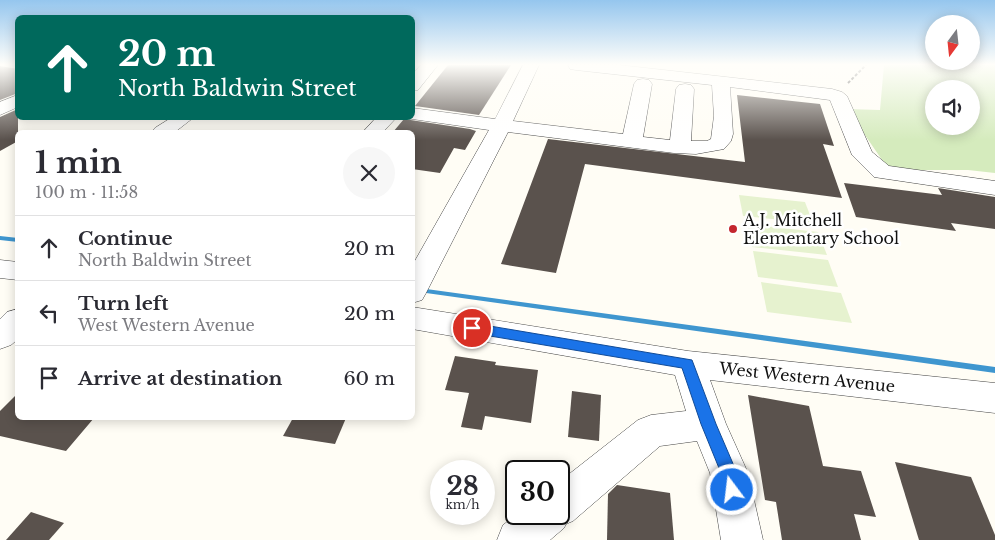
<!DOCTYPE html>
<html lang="en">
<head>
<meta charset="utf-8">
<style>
	body { margin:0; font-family:"Libre Baskerville",serif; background:#f7f7f7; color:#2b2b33; height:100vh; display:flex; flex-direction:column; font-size:19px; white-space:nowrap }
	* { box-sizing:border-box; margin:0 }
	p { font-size:16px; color:#7c7c81 }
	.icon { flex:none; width:28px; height:28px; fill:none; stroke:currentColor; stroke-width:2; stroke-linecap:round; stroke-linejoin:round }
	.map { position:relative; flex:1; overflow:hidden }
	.drawer { position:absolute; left:15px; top:130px; width:400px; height:290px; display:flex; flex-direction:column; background:#fff; border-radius:8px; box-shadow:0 2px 12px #0003 }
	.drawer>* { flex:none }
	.banner { position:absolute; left:15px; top:15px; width:400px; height:105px; border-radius:8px; box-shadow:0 2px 12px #0003; background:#00695c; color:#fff; overflow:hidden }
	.needle { width:32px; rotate:195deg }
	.buttons { position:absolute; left:925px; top:15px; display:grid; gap:10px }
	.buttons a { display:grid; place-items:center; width:55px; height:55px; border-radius:50%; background:#fff; box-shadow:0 2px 12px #0003; font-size:25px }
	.speed { position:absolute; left:430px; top:460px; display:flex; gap:10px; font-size:25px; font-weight:700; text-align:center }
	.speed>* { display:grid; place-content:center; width:65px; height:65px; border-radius:50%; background:#fff; box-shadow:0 2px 12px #0003; line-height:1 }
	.speed small { font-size:12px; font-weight:400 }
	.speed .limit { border:2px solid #111; border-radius:8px; background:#fff; color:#111 }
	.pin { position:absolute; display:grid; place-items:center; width:42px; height:42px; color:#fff; margin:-21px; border:2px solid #fff; border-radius:50%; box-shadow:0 1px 5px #0007 }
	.me { position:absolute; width:55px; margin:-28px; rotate:345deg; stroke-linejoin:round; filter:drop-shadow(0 0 4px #0008) }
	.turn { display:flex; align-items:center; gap:18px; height:105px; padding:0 20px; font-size:22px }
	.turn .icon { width:65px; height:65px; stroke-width:2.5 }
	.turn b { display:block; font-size:35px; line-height:42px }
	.round { display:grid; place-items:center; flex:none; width:52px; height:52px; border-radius:26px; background:#f7f7f7 }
	.overview { display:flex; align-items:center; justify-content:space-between; height:85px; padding:0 20px }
	h1 { font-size:30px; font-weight:700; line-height:38px }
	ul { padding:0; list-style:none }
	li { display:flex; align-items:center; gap:15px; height:65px; padding:0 20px; border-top:1px solid #e1e1e2 }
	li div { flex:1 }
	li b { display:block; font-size:19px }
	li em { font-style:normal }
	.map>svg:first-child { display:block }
	.green { fill:#d5ebbd; fill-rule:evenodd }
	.pitch { fill:#e6f2cf }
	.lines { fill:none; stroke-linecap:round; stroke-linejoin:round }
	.stream { fill:#3f96cf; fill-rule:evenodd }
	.building { fill:#5a524d }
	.minor-casing { stroke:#444; stroke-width:1 }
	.path { stroke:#333; stroke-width:2; stroke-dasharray:3 2; stroke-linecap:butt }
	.minor { fill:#fff; fill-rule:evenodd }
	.route { fill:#1a73e8; stroke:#114b97 }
	.poi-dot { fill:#c4262e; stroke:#fff; stroke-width:2 }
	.labels { text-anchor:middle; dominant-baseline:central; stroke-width:5; stroke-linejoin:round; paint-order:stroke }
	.poi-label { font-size:16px; fill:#111; stroke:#fff; text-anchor:start }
	.street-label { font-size:16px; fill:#111; stroke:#fff }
</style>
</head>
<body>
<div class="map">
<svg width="995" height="540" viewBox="0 0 995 540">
	<rect width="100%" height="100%" fill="#fffdf5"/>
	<path class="green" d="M884,65H995V173L968,170H889L847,109L880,110ZM934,89H971V126H934Z"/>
	<g class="pitch">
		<path d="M739,195L805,202L813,223L743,216Z"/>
		<path d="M747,224L818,232L827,255L752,247Z"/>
		<path d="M753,251L828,260L838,287L758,277Z"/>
		<path d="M761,282L841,293L852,323L767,312Z"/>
	</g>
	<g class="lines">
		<g class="stream">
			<path d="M0,236L18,238V242L0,240Z"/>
			<path d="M417,288H419L995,367V373L419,292H417L416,290Z"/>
		</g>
	</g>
	<g class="building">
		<path d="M448,65H511L479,115L415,106Z"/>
		<path d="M0,66L18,69V93L0,100Z"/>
		<path d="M737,95L820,104L834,146L823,144L842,198L585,164L556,273L501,264L548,139L745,162Z"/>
		<path d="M18,109V141L0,151V117Z"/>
		<path d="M404,119L470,129L476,131L465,150L454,148L440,173L412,169V132H393Z"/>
		<path d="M844,183L942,195L938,188L995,197V229L951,223L956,231L856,217Z"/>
		<path d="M455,356L496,362L495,365L538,370L531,423L485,416L482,430L461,427L469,393L445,390Z"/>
		<path d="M572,391L601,395L599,441L568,437Z"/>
		<path d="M18,393V418H94L66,451L0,436V411Z"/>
		<path d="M748,395L809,406L823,466L861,471L876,517L854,514L861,540H782L776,502L765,500Z"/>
		<path d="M293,418H346L335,444L283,436Z"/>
		<path d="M895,462L971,477L995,535V540H919Z"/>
		<path d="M617,485L670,493L674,540H607L608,494Z"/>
		<path d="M31,512L64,523L49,540H6Z"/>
	</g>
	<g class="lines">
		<g class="minor-casing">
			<g id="minor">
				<path d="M421,65H438L418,90L412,91V75Z"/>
				<path d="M523,65H539L513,121L623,134L634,84L637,80L643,79L649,80L652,84L643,137L670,140L676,89L679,85L685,84L691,85L694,89L691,141H707L711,139L714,116L712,85L576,70L570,69L568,65H619L832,89L842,92L847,96L872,152L889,166L995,181V195L874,177L852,155L830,100L730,87L733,134L731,141L724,149L696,154L674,153L508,132L426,293L422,300L412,303V266L489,130L405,118H412V108L495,119Z"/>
				<path d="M18,95V107L0,115V102Z"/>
				<path d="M171,118H193L175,132H152L155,128Z"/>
				<path d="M376,118H396L383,132H363Z"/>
				<path d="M0,260L18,262V280L0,278Z"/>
				<path d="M412,307L688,351L995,383V413L710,380L726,424L748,473L763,540H721L710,473L697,441L660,446L573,521L566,524L564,528L550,540H497L503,525L518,514H559V482L638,420L651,415L686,411L675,375L412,329Z"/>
				<path d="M18,309V339L11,345L0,349V319L7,312Z"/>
			</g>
		</g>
		<path class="path" d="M848,83L866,65"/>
		<use href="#minor" class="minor"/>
	</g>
	<linearGradient id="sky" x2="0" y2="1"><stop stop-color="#95c6ee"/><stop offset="0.46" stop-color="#fffefa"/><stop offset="1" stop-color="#fffefa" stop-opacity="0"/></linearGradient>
	<rect width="995" height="140" fill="url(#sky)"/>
	<path class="route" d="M472,323L692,360L716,424L737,473L740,490L738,495L732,497L727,495L721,473L701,424L682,368L472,333L467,331L465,328L467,324Z"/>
	<circle class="poi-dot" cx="733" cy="229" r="5"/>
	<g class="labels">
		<g class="poi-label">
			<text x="743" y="220">A.J. Mitchell<tspan x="743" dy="18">Elementary School</tspan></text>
		</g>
		<g class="street-label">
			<text transform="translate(807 377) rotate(6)">West Western Avenue</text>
		</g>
	</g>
</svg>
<div class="buttons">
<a><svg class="needle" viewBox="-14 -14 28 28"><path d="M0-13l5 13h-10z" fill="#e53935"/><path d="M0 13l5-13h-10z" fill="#7c7c81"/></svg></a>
<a><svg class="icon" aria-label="sound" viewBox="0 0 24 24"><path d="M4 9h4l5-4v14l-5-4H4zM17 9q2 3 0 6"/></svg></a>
</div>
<div class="speed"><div>28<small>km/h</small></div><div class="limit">30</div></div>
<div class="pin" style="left:472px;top:328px;background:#d93025"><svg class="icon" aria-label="arrive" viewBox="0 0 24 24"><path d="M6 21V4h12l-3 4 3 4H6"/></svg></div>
<svg class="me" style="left:732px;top:490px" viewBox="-20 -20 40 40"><circle r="17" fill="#1a73e8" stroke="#fff" stroke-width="3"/><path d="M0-11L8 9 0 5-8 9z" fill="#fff"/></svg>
<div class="banner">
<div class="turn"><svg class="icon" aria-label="ahead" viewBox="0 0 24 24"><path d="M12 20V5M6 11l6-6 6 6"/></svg><div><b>20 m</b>North Baldwin Street</div></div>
</div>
<section class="drawer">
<div class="overview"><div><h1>1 min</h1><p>100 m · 11:58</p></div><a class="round"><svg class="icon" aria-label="close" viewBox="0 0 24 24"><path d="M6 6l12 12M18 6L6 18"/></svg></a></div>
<ul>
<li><svg class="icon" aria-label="ahead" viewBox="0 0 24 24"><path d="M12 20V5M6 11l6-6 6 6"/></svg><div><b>Continue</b><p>North Baldwin Street</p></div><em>20 m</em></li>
<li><svg class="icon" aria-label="left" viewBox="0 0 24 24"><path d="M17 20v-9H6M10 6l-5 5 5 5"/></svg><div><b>Turn left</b><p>West Western Avenue</p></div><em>20 m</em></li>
<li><svg class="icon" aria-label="arrive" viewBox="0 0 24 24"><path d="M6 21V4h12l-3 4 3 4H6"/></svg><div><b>Arrive at destination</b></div><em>60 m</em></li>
</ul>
</section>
</div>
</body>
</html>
